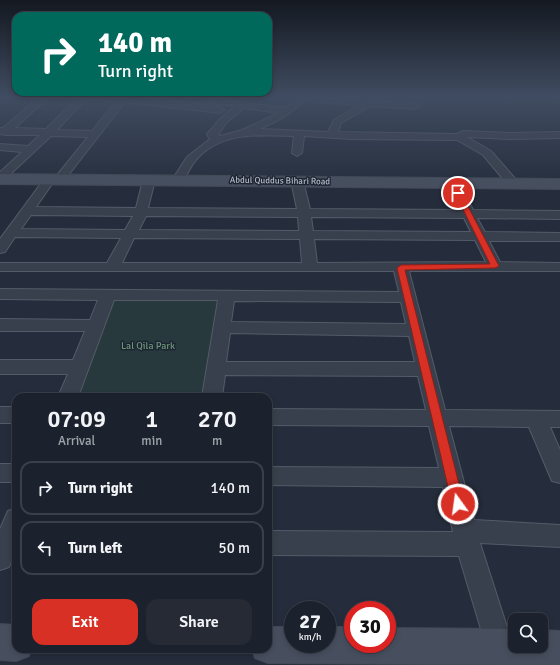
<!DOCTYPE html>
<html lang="en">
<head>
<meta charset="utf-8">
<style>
	body { margin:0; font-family:Signika,sans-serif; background:#252a35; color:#f1f3f6; height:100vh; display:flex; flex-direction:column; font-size:15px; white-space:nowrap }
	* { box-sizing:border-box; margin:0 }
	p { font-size:13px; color:#a0a4aa }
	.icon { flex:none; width:22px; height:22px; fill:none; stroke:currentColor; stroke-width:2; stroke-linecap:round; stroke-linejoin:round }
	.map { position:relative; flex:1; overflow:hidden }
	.details { position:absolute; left:12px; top:393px; width:260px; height:260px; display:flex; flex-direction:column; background:#1c222d; border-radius:12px; box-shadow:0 2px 6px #0003,0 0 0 1px #3a3f49 }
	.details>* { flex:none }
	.guide { position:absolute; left:12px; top:12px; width:260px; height:84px; border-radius:12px; box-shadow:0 2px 6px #0003,0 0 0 1px #3a3f49; background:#00695c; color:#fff; overflow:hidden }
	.fabs { position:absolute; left:508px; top:613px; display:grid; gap:8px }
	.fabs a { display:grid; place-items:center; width:40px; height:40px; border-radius:8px; background:#1c222d; box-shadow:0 2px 6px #0003,0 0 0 1px #3a3f49; font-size:20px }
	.speed { position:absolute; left:284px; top:601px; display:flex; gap:8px; font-size:20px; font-weight:700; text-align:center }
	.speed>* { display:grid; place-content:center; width:52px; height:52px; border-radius:50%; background:#1c222d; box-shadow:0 2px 6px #0003,0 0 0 1px #3a3f49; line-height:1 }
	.speed small { font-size:10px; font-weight:400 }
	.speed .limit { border:6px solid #d22; background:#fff; color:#111 }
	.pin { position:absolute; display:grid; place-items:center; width:34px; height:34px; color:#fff; margin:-17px; border:2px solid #fff; border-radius:50%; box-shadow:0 1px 4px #0007 }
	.me { position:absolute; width:44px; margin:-22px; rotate:346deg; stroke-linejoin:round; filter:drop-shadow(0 0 3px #0008) }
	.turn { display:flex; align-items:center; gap:14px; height:84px; padding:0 20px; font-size:18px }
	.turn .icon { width:52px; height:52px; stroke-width:2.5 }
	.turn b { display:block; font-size:28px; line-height:34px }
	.eta { display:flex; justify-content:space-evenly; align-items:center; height:68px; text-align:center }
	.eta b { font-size:24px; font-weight:600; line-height:28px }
	.primary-button { display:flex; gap:8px; margin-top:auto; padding:8px 20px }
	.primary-button a { flex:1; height:46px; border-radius:12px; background:#d93025; color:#fff; font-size:16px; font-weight:600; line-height:46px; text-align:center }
	.primary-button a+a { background:#252a35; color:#f1f3f6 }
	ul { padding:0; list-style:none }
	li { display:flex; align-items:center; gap:12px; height:54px; margin:0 8px 6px; padding:0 12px; border:2px solid #3a3f49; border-radius:12px }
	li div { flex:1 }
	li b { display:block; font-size:15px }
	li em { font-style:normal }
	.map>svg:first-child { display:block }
	.green { fill:#27393d }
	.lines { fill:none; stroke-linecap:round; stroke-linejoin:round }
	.street-casing { stroke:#545b68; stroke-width:2 }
	.secondary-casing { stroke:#424956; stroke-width:2 }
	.street { fill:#39404d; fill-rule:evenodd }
	.secondary { fill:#474f5f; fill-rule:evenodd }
	.route { fill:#d93025; stroke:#8d1f18 }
	.labels { text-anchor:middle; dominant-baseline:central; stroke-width:3; stroke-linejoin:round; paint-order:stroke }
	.far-street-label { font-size:9px; fill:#b5bbc8; stroke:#1e2532 }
	.park-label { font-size:10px; fill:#6d977a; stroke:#1e2532 }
</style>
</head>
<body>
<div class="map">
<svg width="560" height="665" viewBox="0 0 560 665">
	<rect width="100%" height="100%" fill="#252d3c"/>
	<path class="green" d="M108,295H227L212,397H68Z"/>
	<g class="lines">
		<g class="street-casing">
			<g id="street">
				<path d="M0,96H7L3,101L0,102Z"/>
				<path d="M40,96H50L15,128L46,129L76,99L68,96H129L201,104L220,107L225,110L220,113L125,102L63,182L59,184L54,181L36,207L136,208L143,180L145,178H153L155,180L148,208L297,209L291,181L293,178H301L303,181L310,209L460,210L447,183L449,180H457L459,183L473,210L560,211V219L477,218L485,232L560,233V241H489L500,262L560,263V271H409L445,410L560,411V427H550L560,450V483L552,481L529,427L449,426L474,520L560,525V547L480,543L513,646L509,656L499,660L489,656L459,556L268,555V531L453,532L443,487L268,485V467L439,468L429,426L268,425V409L426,410L418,376L225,375L222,397H202L218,300H114L78,397H58L68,374H0V360H73L85,331H0V319L90,320L98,300L0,299V289L399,292L394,271H0V263H107L121,238L15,237L5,252L0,253V239L45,178L49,176L54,179L88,137L51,136L4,180L0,182V172L22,152L0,150V144L28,146L40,135H5L0,134V128H3ZM86,99L116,101L92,131L57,130ZM31,215L133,216L125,230L21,229ZM146,216L298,217L299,231L139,230ZM311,217L464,218L471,232L313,231ZM134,238L300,239L302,263H122ZM314,239L475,240L486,262L317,263ZM234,301L401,302L406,324L231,322ZM230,333L409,336L415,362H226Z"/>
				<path d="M298,96L415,103L420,106L415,109L371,106L341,123L338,132L457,134L463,131L510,133L560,132V138L510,139L467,137L491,151L519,183L517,186H509L483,155L457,140L351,139L304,136L302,153L297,156L292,153L294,136C258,135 220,131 195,161C190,167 187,176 182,182H174L172,180L187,157L210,139L207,135L208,133L220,119L235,106L205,102L203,100L205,98L286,108ZM305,99L316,102L359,105L334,120L328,132L260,129C277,121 292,114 305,99ZM244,108L279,113L242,130L220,136L218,135L226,123Z"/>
				<path d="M555,96H560V100Z"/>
				<rect x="0" y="407" width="16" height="16"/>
				<rect x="0" y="464" width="16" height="18"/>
				<path d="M16,508V549L9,567L0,570V529L8,511Z"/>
			</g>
		</g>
		<g class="secondary-casing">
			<g id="secondary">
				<path d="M0,174L560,179V189L0,184Z"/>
				<path d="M0,624L16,625V649H31L29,656L16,661L0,660Z"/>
				<path d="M268,627H293V644H327V627H353V644H387V628L515,629V646H541V630L560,631V665L268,663L255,658L252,649H268Z"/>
			</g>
		</g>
		<use href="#street" class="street"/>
		<use href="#secondary" class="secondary"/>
	</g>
	<linearGradient id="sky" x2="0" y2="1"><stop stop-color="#141921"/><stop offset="0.51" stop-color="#404c61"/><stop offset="1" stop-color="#404c61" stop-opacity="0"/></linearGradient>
	<rect width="560" height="190" fill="url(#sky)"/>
	<path class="route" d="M458,191L461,193L499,266L495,268L405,270L464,504L462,508L458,510L454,508L452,504L397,268L401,265L490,264L455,193Z"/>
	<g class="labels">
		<g class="far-street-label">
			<text transform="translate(280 181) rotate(1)">Abdul Quddus Bihari Road</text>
		</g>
		<g class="park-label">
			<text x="148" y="346">Lal Qila Park</text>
		</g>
	</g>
</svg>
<div class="fabs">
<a><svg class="icon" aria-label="search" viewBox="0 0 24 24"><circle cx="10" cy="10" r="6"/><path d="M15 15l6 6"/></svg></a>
</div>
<div class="speed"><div>27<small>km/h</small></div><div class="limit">30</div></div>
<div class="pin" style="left:458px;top:193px;background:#d93025"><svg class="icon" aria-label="arrive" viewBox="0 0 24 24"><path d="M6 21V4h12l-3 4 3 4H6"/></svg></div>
<svg class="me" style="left:458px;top:504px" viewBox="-20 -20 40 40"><circle r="17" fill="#d93025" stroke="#fff" stroke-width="3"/><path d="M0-11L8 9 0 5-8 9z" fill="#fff"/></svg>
<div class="guide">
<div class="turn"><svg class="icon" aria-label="right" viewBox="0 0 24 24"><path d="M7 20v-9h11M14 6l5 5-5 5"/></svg><div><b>140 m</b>Turn right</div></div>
</div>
<section class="details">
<div class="eta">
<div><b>07:09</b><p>Arrival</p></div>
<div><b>1</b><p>min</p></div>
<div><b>270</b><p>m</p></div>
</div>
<ul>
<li><svg class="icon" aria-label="right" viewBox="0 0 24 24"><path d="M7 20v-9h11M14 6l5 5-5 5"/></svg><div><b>Turn right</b></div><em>140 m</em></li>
<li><svg class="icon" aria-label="left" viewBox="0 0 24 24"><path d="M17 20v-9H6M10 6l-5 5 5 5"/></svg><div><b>Turn left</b></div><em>50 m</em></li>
</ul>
<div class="primary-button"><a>Exit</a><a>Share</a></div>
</section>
</div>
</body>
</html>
